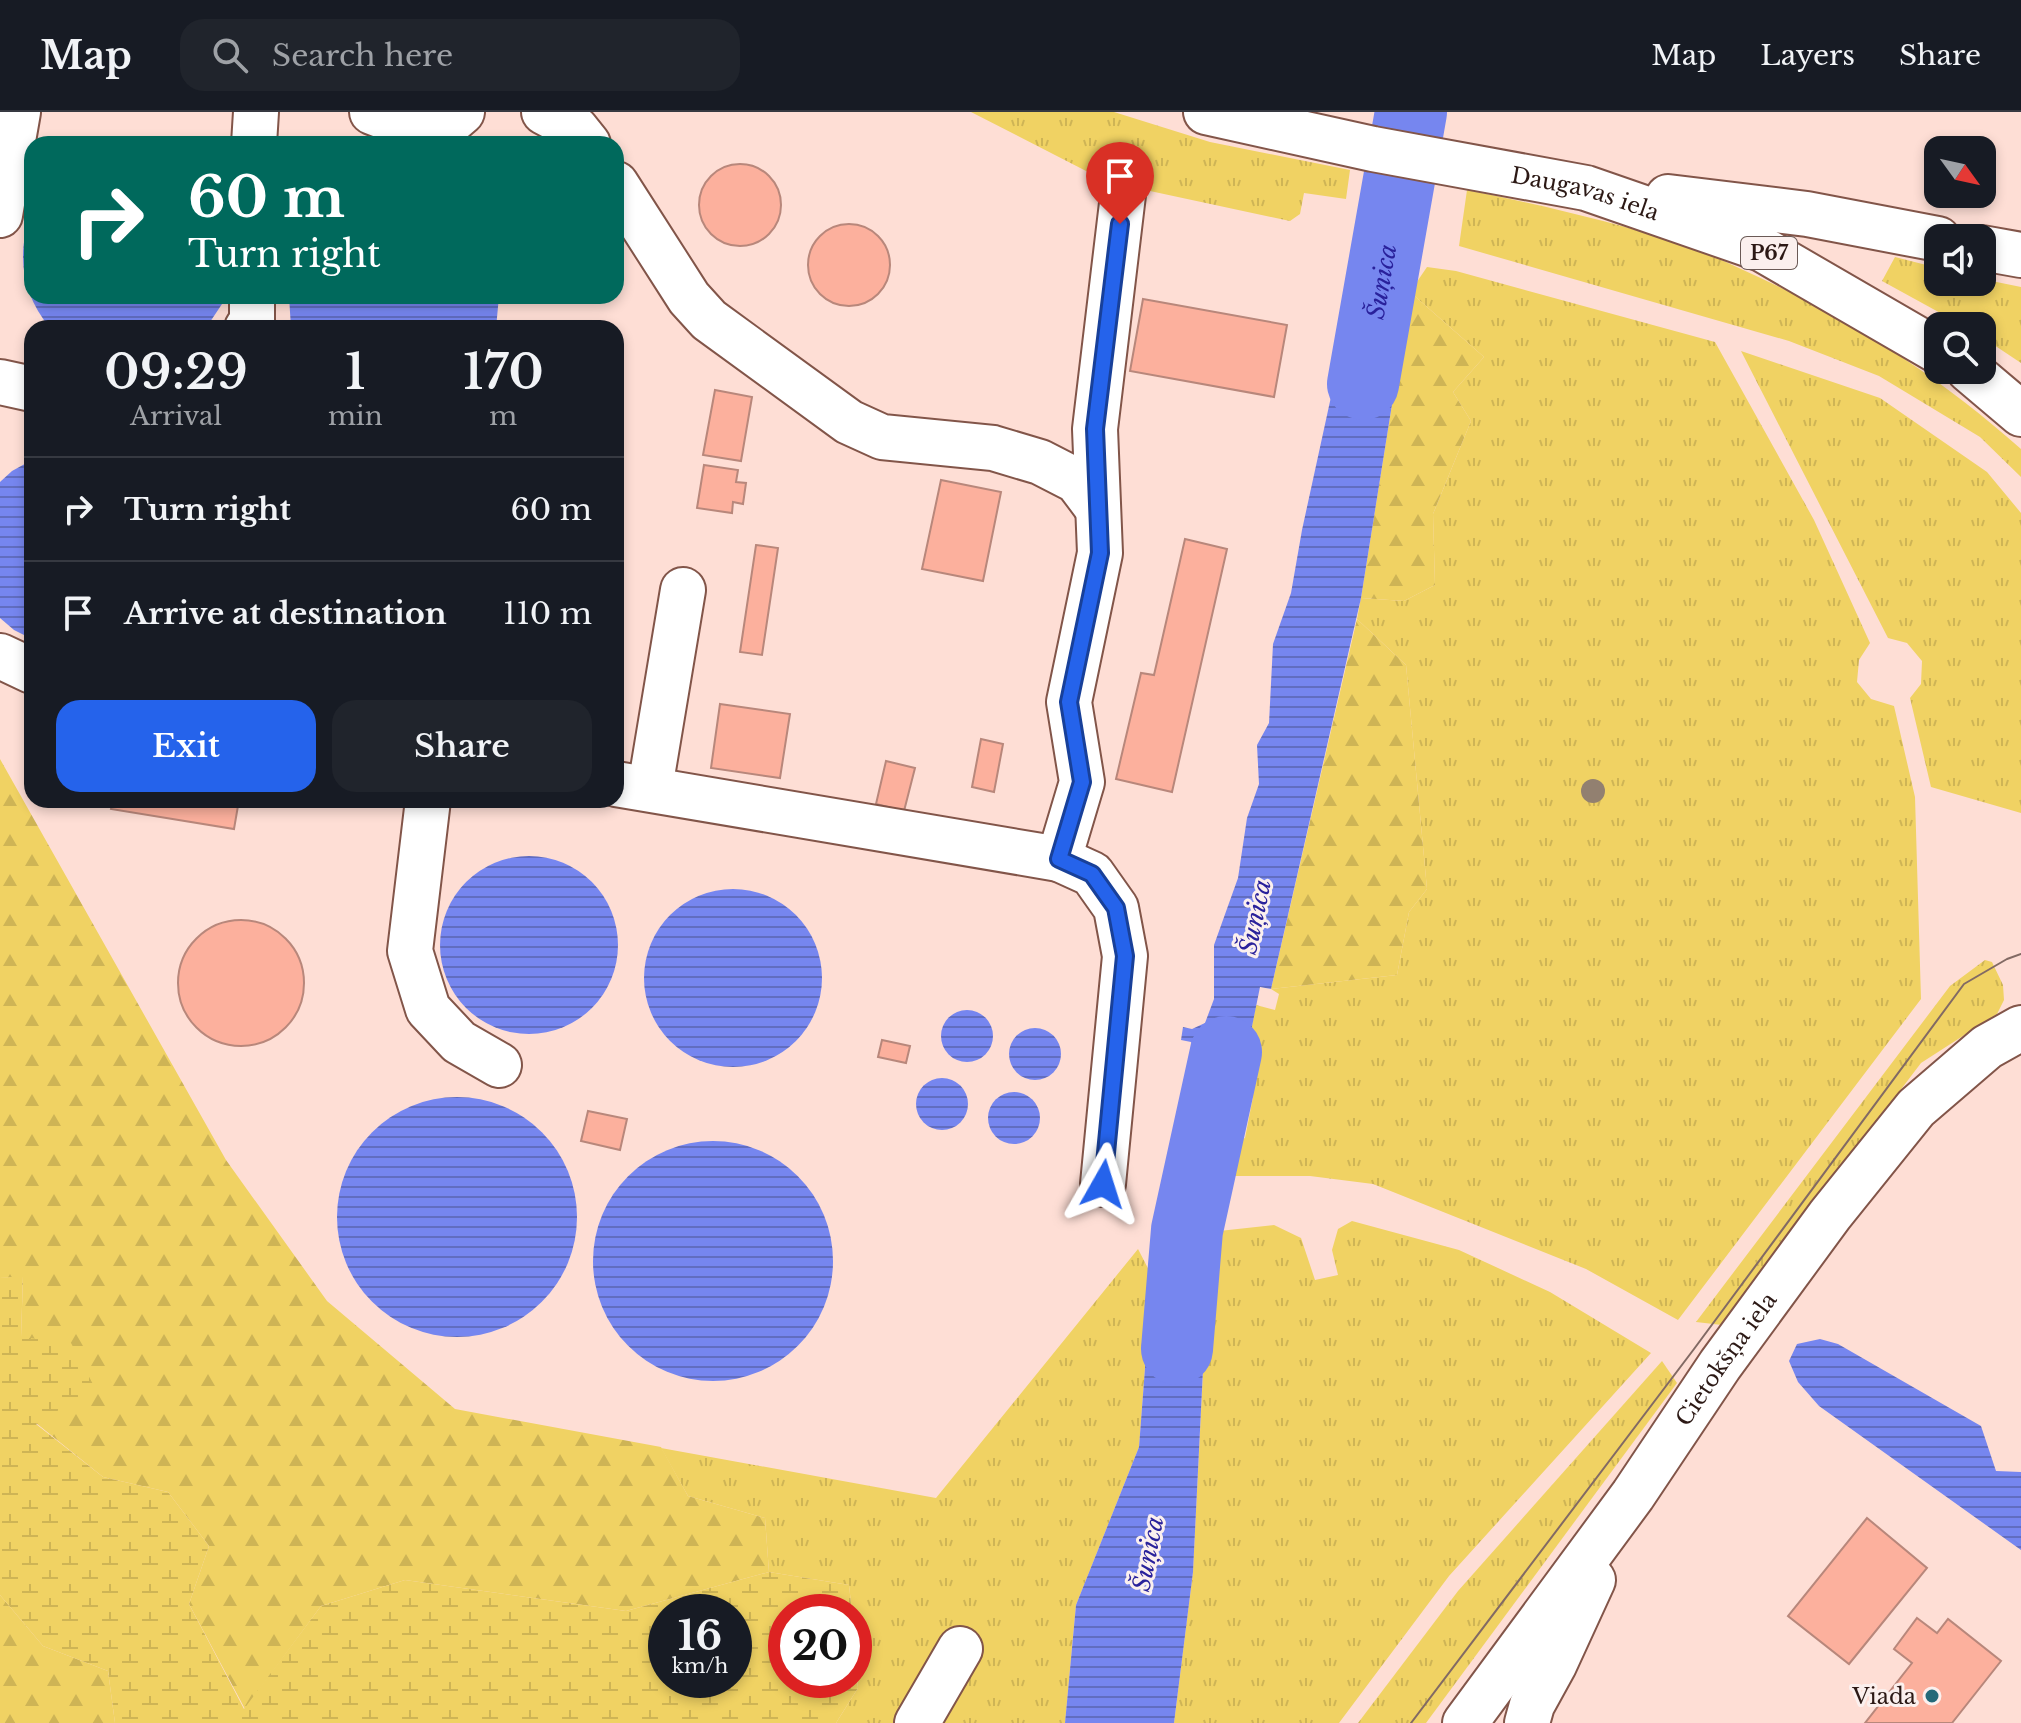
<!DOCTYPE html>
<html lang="en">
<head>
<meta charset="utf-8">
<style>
	body { margin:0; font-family:"Libre Baskerville",serif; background:#20242c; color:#f1f3f6; height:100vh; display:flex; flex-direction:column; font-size:30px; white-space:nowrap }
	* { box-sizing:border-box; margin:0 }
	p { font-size:26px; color:#9ea1a6 }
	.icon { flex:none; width:44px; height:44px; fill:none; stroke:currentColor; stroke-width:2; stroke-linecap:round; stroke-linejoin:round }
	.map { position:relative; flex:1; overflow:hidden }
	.side { position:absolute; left:24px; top:208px; width:600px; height:488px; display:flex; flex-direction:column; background:#171b24; border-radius:24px; box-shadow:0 4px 12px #0003 }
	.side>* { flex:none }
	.top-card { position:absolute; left:24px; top:24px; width:600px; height:168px; border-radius:24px; box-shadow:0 4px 12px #0003; background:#00695c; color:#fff; overflow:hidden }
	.needle { width:52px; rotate:123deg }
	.controls { position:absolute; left:1924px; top:24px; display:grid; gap:16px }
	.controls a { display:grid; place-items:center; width:72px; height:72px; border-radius:16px; background:#171b24; box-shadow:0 4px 12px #0003; font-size:40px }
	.speed { position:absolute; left:648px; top:1482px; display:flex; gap:16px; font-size:40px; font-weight:700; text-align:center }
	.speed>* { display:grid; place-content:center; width:104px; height:104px; border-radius:50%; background:#171b24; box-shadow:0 4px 12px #0003; line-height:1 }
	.speed small { font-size:20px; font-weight:400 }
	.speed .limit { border:12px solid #d22; background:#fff; color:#111 }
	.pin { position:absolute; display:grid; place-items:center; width:68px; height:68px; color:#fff; margin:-82px -34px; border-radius:50% 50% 50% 0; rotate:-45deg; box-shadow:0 0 8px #0007 }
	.pin .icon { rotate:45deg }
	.me { position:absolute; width:88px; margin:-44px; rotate:6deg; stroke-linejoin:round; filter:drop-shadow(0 0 6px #0008) }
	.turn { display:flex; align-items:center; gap:28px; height:168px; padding:0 32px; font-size:36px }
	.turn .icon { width:104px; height:104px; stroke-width:2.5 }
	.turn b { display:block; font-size:56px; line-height:68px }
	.eta { display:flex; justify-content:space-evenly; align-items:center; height:136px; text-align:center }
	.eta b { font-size:48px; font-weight:600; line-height:56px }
	.button { display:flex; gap:16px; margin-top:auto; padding:16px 32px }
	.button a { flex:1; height:92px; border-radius:24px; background:#2563eb; color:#fff; font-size:32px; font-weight:600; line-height:92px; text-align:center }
	.button a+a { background:#20242c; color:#f1f3f6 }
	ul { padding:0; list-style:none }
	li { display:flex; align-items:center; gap:24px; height:104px; padding:0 32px; border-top:2px solid #363941 }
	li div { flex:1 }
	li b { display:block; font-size:30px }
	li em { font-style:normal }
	header { display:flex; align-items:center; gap:48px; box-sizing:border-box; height:112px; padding:0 40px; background:#171b24; border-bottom:2px solid #363941 }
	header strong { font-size:38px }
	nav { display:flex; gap:44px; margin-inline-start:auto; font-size:28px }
	.search { width:560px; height:72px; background:#20242c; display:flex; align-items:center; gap:20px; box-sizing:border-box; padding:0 28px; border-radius:24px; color:#9ea1a6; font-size:30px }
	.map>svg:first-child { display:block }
	.grass { fill:url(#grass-tufts) }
	.forest { fill:url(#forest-firs) }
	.wetland { fill:url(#wetland-marsh); fill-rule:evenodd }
	.water { fill:url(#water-rules) }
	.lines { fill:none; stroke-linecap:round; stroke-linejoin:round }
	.river { stroke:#7686ef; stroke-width:72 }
	.building { fill:#fcb09d; stroke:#b8877b; stroke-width:2 }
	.minor-casing { stroke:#825549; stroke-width:48 }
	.major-casing { stroke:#825549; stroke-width:48 }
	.minor { stroke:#fff; stroke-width:44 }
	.major { stroke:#fff; stroke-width:44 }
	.tram { stroke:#826a64; stroke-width:2 }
	.tree { fill:#928070 }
	.route-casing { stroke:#184099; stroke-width:20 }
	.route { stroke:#2563eb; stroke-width:14 }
	.poi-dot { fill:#246a79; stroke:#fbf0ee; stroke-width:3 }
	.labels { text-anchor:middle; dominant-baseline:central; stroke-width:6; stroke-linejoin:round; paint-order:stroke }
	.shield { fill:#fbf0ee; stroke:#6a5a56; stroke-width:2 }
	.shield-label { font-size:20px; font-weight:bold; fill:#2c1915 }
	.street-label { font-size:22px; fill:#2c1915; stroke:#fbf0ee }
	.poi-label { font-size:22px; fill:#2c1915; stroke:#fbf0ee; text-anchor:end }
	.water-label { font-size:24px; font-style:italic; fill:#29219b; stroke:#fbf0ee }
</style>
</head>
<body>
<header>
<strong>Map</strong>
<div class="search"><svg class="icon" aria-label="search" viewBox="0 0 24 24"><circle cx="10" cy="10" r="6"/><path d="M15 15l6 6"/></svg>Search here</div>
<nav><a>Map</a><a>Layers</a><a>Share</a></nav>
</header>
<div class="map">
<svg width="2021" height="1611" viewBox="0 0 2021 1611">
	<defs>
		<pattern id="grass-tufts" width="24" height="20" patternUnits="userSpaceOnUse" patternTransform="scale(2)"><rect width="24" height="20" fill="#f0d263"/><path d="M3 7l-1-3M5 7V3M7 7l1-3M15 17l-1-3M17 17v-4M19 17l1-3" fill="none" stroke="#ceb455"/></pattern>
		<pattern id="forest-firs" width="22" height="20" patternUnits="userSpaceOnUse" patternTransform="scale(2)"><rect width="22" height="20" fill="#f0d263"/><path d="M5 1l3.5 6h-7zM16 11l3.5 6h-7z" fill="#ceb455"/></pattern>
		<pattern id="wetland-marsh" width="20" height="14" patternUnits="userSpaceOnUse" patternTransform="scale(2)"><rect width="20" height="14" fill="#f0d263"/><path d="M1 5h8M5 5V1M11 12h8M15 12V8" fill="none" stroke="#ceb455"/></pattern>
		<pattern id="water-rules" width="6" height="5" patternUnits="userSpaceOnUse" patternTransform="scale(2)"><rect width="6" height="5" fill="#7686ef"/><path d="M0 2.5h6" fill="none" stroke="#616dc0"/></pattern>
	</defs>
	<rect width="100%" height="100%" fill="#feded5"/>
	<g class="grass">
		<path d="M971,0H1114L1210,30L1350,58L1346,87L1304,81L1300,102L1290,109L1150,79L1088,60Z"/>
		<path d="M1467,78C1541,93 1614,110 1685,133C1704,139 1723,149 1741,157C1843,202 1938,263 2021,337V365L1980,325L1879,264L1789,229L1459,134Z"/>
		<path d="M1895,145L1938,156V170H1982V167L2021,175V251L1982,225V214H1964L1882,169Z"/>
		<path d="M1427,155L1456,159L1715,230L1814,408L1870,531L1859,548L1857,570L1871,587L1894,594L1915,685L1921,887L1678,1208L1586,1157L1373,1072L1310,1064H1235L1234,1057L1212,1052L1214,1039L1245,1026L1253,985L1240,975L1256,893L1275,898L1279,882L1271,877L1397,863L1409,800L1427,777L1406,553L1357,507L1361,486L1404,489L1435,473L1433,402L1471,309L1453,280L1484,245L1410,180Z"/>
		<path d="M1741,239L1880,286L1987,360L2021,401V701L1931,675L1910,586L1921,572L1922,549L1907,531L1888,526Z"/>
		<path d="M1985,848L1992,850L2003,873L2004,888L1997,902L1921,951L1722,1213L1696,1210L1950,874Z"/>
		<path d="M1352,1109L1459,1138L1550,1180L1651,1241L1449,1464L1339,1611H1174L1193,1460L1210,1120L1274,1113L1301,1126L1315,1168L1338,1163L1332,1138L1338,1117Z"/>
		<path d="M1138,1137L1152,1164L1139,1335L1076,1493L1065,1611H836L858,1576L854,1500H852L849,1473L769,1460L765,1406L688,1384L661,1336L936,1386Z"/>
		<path d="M1662,1249L1677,1271L1426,1611H1358L1458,1479Z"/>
	</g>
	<g class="forest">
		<path d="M1410,180L1484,245L1453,280L1471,309L1433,402L1435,473L1404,489L1361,486Z"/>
		<path d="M1357,507L1406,553L1427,777L1409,800L1397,863L1271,877Z"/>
		<path d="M0,647L226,1048L327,1189L455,1297L661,1335L688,1384L765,1406L769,1460L626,1499L405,1468L321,1494L245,1597L189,1492L209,1434L168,1380L103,1365L36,1311L21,1225L23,1165L0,1166Z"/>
		<path d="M0,1483L43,1534L108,1559L115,1611H0Z"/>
	</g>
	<path class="wetland" d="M23,1164L21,1225L71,1231L95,1276L36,1312L103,1365L168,1380L209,1434L189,1492L244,1597L321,1494L405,1468L626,1499L769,1460L849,1473L852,1500H786V1568H854V1531L858,1576L836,1611H115L108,1559L43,1534L0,1483V1166ZM666,1500H734V1568H666Z"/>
	<g class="water">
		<path d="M32,99V184H226L224,189L206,216H50C21,180 16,142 32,99Z"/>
		<path d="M1356,170L1410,180L1361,486L1271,877L1260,875L1228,1033L1214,1039L1195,1036L1187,1024L1196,941L1191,930L1181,928L1183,915L1192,917L1205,911L1214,887V833L1238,766L1247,706L1259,672L1257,633L1269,611L1273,532L1291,481L1302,418Z"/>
		<path d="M289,184H499L496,216H291Z"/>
		<path d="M32,348V527L14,518L0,506V370L12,359Z"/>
		<circle cx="529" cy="833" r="89"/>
		<circle cx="733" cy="866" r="89"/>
		<circle cx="967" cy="924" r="26"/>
		<circle cx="1035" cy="942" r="26"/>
		<circle cx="942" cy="992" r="26"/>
		<circle cx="1014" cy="1006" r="26"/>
		<circle cx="457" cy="1105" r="120"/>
		<circle cx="713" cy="1149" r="120"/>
		<path d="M1175,1135L1191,1138L1207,1177L1193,1460L1174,1611H1065L1076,1493L1139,1335L1152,1164Z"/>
		<path d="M1820,1227L1838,1232L1981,1314L1996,1359L2021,1360V1438L1819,1294L1798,1270L1789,1249L1797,1232Z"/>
	</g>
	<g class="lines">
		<g class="river">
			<path id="s1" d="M1363,272L1411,0"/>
			<path d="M1177,1237L1187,1118L1226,940"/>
		</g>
	</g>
	<g class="building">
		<circle cx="740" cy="93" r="41"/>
		<circle cx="849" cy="153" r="41"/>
		<path d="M1143,187L1287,213L1274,285L1130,259Z"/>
		<path d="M715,278L752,285L741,349L703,343Z"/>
		<path d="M704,353L738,358L736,370L746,371L743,392L733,390L732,401L697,396Z"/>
		<path d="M941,368L1001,380L983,469L922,457Z"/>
		<path d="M1185,427L1227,437L1172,680L1116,667L1141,561L1154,563Z"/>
		<path d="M756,433L778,436L762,543L740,540Z"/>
		<path d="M720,592L790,602L780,666L711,656Z"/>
		<path d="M981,627L1003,632L994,680L972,675Z"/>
		<path d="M886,649L915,656L904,699L876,692Z"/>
		<path d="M113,688H239L234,717L111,697Z"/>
		<circle cx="241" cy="871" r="63"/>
		<path d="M882,928L910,934L906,951L878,945Z"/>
		<path d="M588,999L627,1007L620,1038L581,1029Z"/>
		<path d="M1867,1406L1927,1456L1849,1552L1788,1504Z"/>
		<path d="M1917,1506L1937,1521L1948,1507L2001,1549L1952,1611H1865L1912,1551L1894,1537Z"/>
	</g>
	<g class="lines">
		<g class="minor-casing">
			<g id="minor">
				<path d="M372,0L434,24L462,0"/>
				<path d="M544,0L576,17L588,32"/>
				<path d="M254,32L256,0"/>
				<path d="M616,72L689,186L709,208L849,310L882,325L993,336L1040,350L1077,369L1098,397"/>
				<path d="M0,103L18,0"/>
				<path d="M247,216L252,209V184"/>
				<path d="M0,270L32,277"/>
				<path d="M0,544L32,559"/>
				<path d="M616,672L1059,747"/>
				<path d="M650,676L683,478"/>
				<path d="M428,688L410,839L428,897L459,930L499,953"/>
				<path d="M1103,1072L1125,844L1116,796L1092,762L1059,747L1082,670L1069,590L1100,441L1095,317L1123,83"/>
				<path d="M917,1611L960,1537"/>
				<path id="s2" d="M1465,1611L1633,1383L1720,1253L1830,1103L1916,996L1987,935L2021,916"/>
				<path d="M1527,1611L1532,1593L1554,1553L1593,1468"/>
			</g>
		</g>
		<g class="major-casing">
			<g id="major">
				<path id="s3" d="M1206,0L1373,37L1586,76L1762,137L1938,239"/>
				<path d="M1668,85L1807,102L1938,127"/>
				<path d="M1982,136L2021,143"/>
				<path d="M1969,258L2021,302"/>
			</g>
		</g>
		<use href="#minor" class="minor"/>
		<use href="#major" class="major"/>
		<path class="tram" d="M1411,1611L1694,1237L1964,872L2007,847L2021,842"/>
	</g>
	<circle class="tree" cx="1593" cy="679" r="12"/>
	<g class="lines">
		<g class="route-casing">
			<path id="route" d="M1103,1072L1125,844L1116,796L1092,762L1059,747L1082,670L1069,590L1100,441L1095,317L1120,112"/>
		</g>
		<use href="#route" class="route"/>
	</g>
	<circle class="poi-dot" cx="1932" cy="1584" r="8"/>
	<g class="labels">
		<rect class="shield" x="1741" y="125" width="56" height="32" rx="6"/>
		<g class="shield-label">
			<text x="1769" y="141">P67</text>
		</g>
		<g class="street-label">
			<text stroke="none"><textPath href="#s3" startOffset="388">Daugavas iela</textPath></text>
			<text stroke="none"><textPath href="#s2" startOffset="448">Cietokšņa iela</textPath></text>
		</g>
		<g class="poi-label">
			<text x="1916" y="1584">Viada</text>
		</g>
		<g class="water-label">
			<text stroke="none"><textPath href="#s1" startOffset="104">Šuņica</textPath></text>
			<text transform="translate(1255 805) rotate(-78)">Šuņica</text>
			<text transform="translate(1148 1442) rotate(-79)">Šuņica</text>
		</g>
	</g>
</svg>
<div class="controls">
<a><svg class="needle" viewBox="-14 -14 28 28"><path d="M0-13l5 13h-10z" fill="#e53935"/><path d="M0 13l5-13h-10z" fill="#9ea1a6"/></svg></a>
<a><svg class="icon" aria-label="sound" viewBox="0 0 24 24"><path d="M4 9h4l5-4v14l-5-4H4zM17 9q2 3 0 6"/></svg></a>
<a><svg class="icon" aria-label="search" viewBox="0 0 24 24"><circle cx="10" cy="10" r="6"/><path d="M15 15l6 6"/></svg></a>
</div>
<div class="speed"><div>16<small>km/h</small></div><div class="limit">20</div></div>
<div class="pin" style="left:1120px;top:112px;background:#d93025"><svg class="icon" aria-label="arrive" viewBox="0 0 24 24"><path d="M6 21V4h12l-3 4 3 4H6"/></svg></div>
<svg class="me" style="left:1103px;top:1072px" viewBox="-20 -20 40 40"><path d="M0-17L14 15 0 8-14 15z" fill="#2563eb" stroke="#fff" stroke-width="4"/></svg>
<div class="top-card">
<div class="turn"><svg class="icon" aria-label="right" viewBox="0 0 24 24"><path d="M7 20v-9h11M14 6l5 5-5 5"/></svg><div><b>60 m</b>Turn right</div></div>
</div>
<section class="side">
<div class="eta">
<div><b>09:29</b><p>Arrival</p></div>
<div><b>1</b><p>min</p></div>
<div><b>170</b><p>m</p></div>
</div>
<ul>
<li><svg class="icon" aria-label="right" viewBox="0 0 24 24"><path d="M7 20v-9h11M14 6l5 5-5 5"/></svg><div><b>Turn right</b></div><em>60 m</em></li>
<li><svg class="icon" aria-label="arrive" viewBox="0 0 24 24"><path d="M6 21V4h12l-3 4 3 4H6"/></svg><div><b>Arrive at destination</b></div><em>110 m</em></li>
</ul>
<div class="button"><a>Exit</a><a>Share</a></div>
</section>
</div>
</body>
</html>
